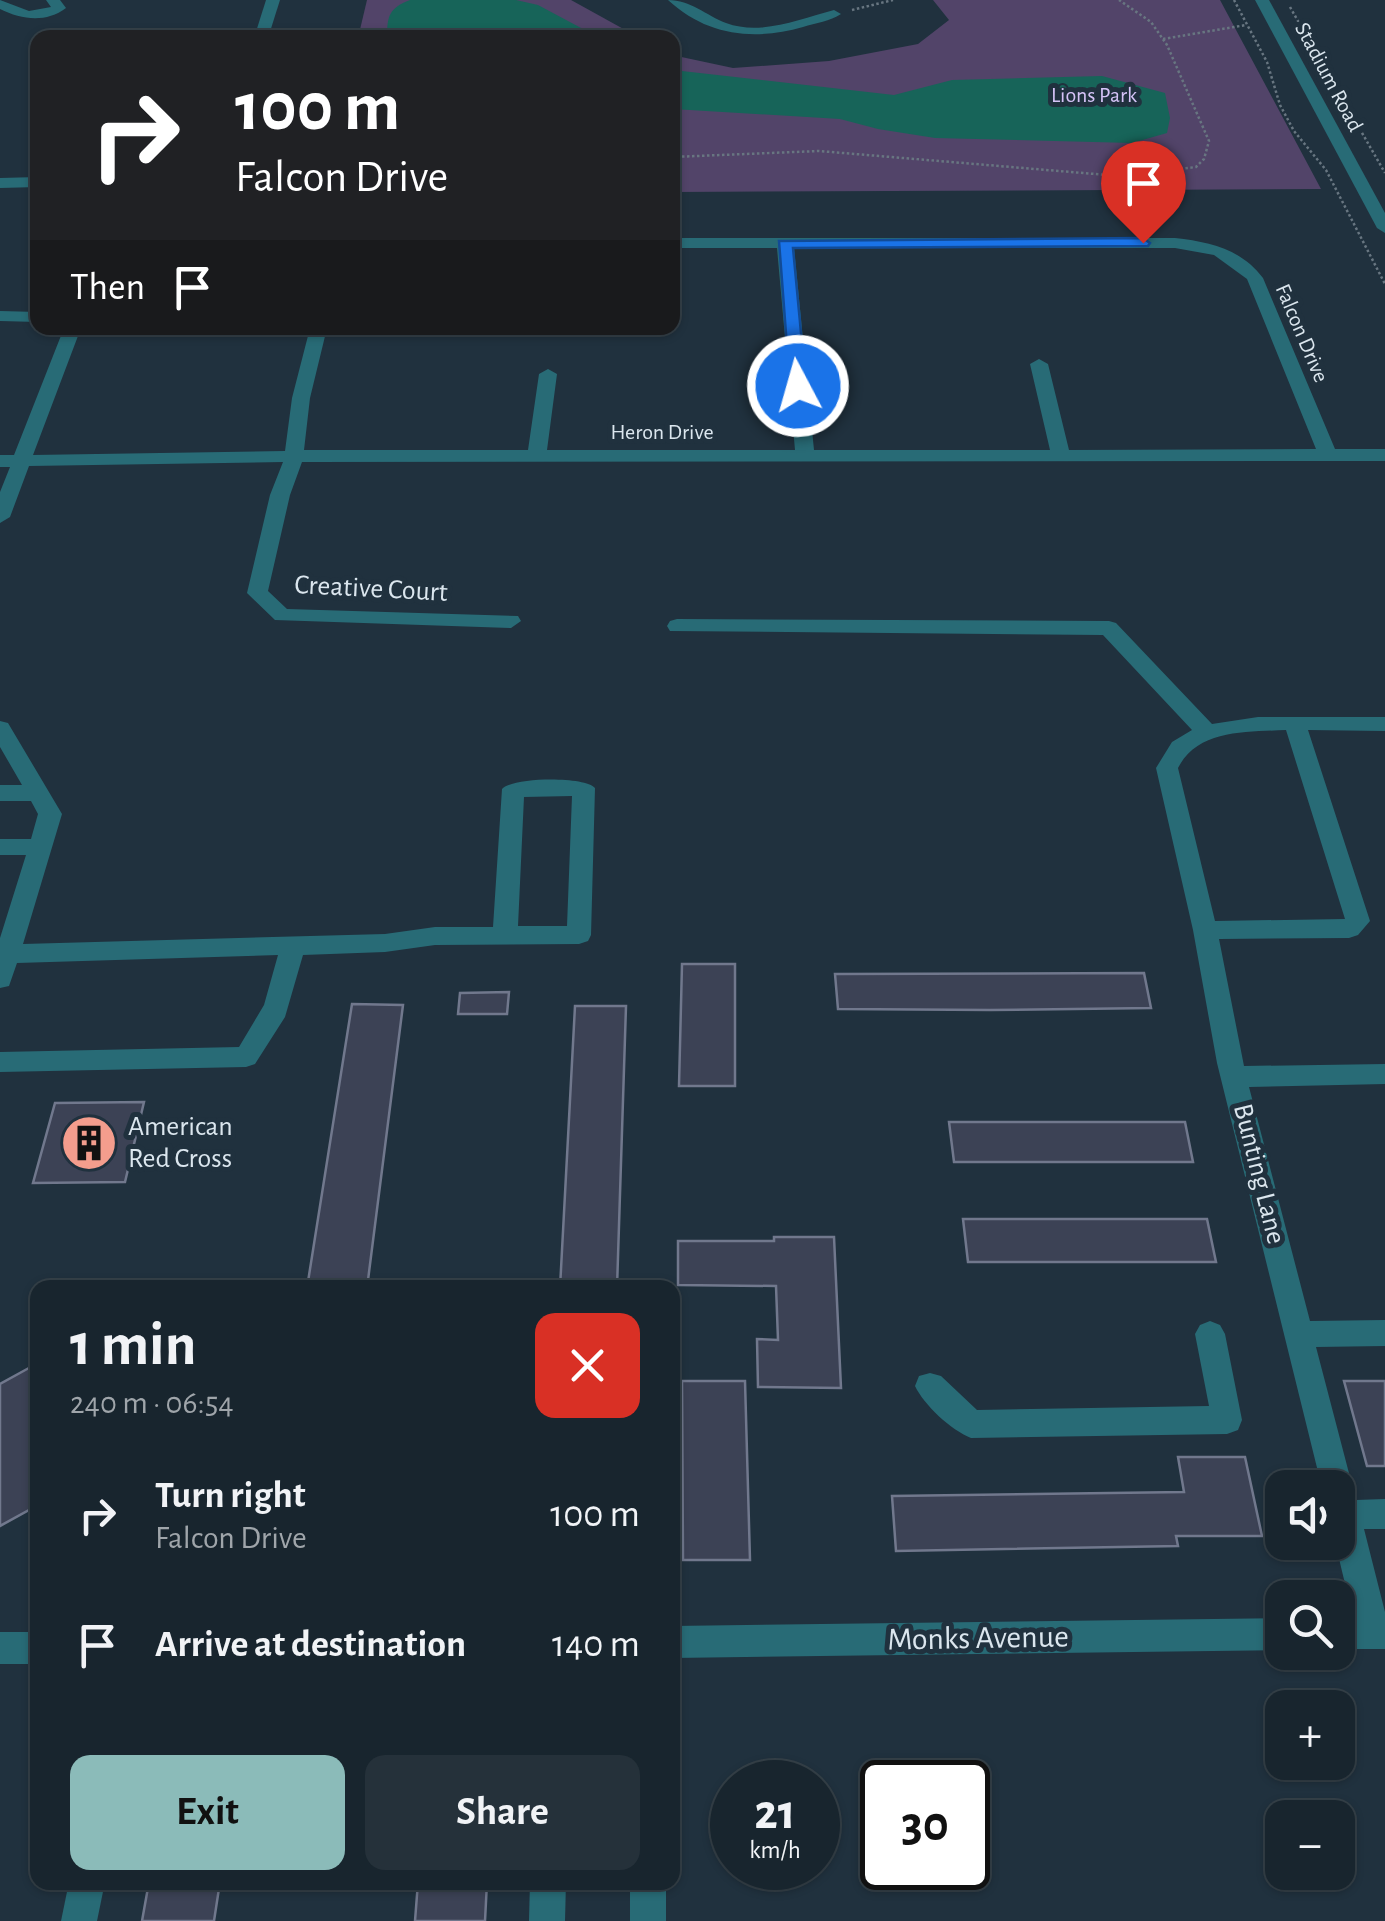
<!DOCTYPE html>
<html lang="en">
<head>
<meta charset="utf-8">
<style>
	body { margin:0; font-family:"Alegreya Sans",sans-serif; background:#25313a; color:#f1f3f6; height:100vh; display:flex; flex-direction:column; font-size:38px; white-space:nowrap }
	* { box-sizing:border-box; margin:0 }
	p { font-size:32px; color:#9fa5aa }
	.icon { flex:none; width:55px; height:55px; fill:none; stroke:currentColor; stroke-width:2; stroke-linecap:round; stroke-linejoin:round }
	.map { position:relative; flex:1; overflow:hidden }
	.sheet { position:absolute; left:30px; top:1280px; width:650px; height:610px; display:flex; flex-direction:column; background:#18252e; border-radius:20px; box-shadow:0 2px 8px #0004,0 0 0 2px #36424a }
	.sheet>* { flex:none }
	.top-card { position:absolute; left:30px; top:30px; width:650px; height:305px; border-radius:20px; box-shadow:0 2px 8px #0004,0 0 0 2px #36424a; background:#202124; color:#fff; overflow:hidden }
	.buttons { position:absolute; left:1265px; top:1470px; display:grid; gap:20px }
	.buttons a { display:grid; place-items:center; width:90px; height:90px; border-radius:20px; background:#18252e; box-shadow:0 2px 8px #0004,0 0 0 2px #36424a; font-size:50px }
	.speed { position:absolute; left:710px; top:1760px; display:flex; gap:20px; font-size:50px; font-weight:700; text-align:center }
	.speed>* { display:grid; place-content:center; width:130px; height:130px; border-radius:50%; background:#18252e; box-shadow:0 2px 8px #0004,0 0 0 2px #36424a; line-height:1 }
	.speed small { font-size:25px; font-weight:400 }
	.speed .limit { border:5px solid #111; border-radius:15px; background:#fff; color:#111 }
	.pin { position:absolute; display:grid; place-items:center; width:85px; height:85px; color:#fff; margin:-102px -42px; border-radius:50% 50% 50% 0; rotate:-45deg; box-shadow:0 0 10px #0007 }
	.pin .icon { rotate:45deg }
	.me { position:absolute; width:110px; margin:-55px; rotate:354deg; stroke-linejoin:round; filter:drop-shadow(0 0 8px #0008) }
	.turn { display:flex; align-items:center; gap:35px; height:210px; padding:0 40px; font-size:45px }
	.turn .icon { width:130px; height:130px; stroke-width:2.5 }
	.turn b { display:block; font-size:70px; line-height:85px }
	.then { display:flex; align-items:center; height:95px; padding:0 40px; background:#0003; gap:20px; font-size:38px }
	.round { display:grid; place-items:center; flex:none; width:105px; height:105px; border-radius:20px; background:#25313a }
	.head { display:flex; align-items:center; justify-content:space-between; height:170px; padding:0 40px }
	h1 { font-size:60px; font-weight:700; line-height:75px }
	.button { display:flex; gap:20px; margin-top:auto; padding:20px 40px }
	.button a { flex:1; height:115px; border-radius:20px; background:#8bbbb9; color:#111; font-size:40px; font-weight:700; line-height:115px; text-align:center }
	.button a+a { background:#25313a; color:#f1f3f6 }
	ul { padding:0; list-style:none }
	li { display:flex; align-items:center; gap:30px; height:130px; padding:0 40px }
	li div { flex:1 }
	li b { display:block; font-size:38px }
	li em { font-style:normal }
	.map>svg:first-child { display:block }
	.green { fill:#524469 }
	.water { fill:#176459 }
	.building { fill:#3c4255; stroke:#71788d; stroke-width:2.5 }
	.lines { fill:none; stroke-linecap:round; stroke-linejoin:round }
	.path { stroke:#687681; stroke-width:2.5; stroke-dasharray:2.5 2.5; stroke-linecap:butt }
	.minor { fill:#286b76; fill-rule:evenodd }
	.route { fill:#1a73e8; stroke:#114b97; stroke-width:2.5 }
	.labels { text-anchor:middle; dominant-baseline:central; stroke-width:10; stroke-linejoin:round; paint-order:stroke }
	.far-street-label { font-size:22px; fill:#dbe6ee; stroke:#20313e }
	.far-park-label { font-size:22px; fill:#d5c3f7; stroke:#20313e }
	.street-label { font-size:28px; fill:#dbe6ee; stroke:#20313e }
	.poi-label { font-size:28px; fill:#dbe6ee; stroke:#20313e; text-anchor:start }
	.near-street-label { font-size:32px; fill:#dbe6ee; stroke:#20313e }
</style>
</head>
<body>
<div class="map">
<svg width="1385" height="1921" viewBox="0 0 1385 1921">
	<rect width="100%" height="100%" fill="#20313e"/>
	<g class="green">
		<path d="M367,0H571L638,37L358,38Z"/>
		<path d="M933,0H1220L1321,189L673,192L672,55L733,68L829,61L918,44L949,20Z"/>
	</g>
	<g class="water">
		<path d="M410,0H516L538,5L598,37H387C387,16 389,8 410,0Z"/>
		<path d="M673,70L894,95L952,80L1102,76L1165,93L1170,118L1167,133L1132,143L935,138L878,129L840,119L673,109Z"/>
	</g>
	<g class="building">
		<path d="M682,964H735V1086H679Z"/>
		<path d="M1144,973L1151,1008L990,1010L838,1009L835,974Z"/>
		<path d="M509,992L507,1014H458L460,993Z"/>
		<path d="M352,1004L403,1005L367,1288H307Z"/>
		<path d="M575,1006H626L617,1288H560Z"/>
		<path d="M144,1102L125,1182L33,1183L55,1103Z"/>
		<path d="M949,1122H1185L1193,1162H954Z"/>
		<path d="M963,1219H1207L1216,1262H968Z"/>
		<path d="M774,1237H834L841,1388L758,1387L757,1339L778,1340L776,1286L678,1285V1241H774Z"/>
		<path d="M38,1363V1505L0,1526V1384Z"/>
		<path d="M682,1381H745L750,1560H683Z"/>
		<path d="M1344,1381H1385V1466H1367Z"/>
		<path d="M1178,1457H1245L1262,1536H1176L1178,1546L896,1551L892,1496L1184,1492Z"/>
		<path d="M149,1882H220L214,1921H142Z"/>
		<path d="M418,1882H487L485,1921H415Z"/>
	</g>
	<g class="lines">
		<g class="path">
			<path d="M1234,0L1267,62L1280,105L1294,131L1326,170L1385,284"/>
			<path d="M1290,7L1385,173"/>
			<path d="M852,10L893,0"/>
			<path d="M1163,39L1246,25"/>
			<path d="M672,157L819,151L1119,176L1196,167L1204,159L1209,141L1167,45L1151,22L1119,0"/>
			<path d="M1119,176L1137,226"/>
		</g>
		<g class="minor">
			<path d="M0,0L29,11L51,7L46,0H60L66,8C46,23 22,20 0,9Z"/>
			<path d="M266,0H280L268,38H254Z"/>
			<path d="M668,0C691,0 705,15 726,23C761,36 799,19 834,10L841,14C830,21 816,23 803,27C754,41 707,36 668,0Z"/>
			<path d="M1255,0H1269L1385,213V233L1377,228Z"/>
			<path d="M38,177V187L0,188V178Z"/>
			<path d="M672,238H1175C1210,242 1241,249 1263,278L1335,449H1385V461L302,462L290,495L268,591L287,609L518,616L521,621L511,628L275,620L247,593L270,495L283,462L29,466L10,517L0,523V492L10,467H0V455H14L64,328H81L33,455L285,451L292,398L310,328H327L310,398L304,450H528L539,374L548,369L557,374L547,450H795L777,248H672ZM794,248H1175L1214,255L1247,279L1316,449L1069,450L1048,364L1039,359L1030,364L1050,450H814Z"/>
			<path d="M0,311L38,312V322L0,321Z"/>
			<path d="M677,619L1109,621L1116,623L1212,724L1258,717H1385V731L1308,730L1370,921L1358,935L1349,938L1219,939L1244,1066L1385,1064V1084L1249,1087L1310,1321L1385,1320V1346L1316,1347L1356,1500L1385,1499V1529H1364L1385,1612V1649H1338V1617H1353L1335,1542L1338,1488H1322L1217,1063L1193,930L1156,768L1172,742L1192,730L1103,635L670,631L667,626L670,621ZM1286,730L1345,919L1215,921L1178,768C1198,729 1247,732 1286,730Z"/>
			<path d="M0,721L8,723L62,814L23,944L385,934L435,927H493L502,789C512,777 585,776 595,788L591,935L588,941L579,944L435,945L385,952L303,955L285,1017L255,1064L246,1067L0,1072V1052L239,1047L264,1005L278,955L17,963L9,986L0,988V938L26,855H0V839H31L38,814L31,801H0V785H22L0,747ZM572,796L567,926H518L524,797Z"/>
			<path d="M1210,1321L1220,1325L1225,1334L1242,1420L1238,1430L1227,1434L971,1438C951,1430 924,1405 915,1386L919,1376L930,1373L941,1376L977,1410L1209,1406L1195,1334L1200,1325Z"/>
			<path d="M1282,1618V1650L672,1658V1626Z"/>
			<rect x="0" y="1632" width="38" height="32"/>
			<path d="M69,1882H105L97,1921H61Z"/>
			<path d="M530,1882H566L565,1921H529Z"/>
			<rect x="630" y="1882" width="36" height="39"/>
		</g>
	</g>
	<path class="route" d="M1143,238L1150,243L1148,246L793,248L806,386L798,391L790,386L779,241Z"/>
	<defs>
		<g id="building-disc" transform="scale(2.875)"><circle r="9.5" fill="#f49d8d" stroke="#20313e"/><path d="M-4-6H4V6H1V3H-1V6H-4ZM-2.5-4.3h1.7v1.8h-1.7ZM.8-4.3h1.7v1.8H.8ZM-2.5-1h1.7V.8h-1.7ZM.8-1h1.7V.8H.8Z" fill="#111"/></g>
	</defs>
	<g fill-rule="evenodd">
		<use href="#building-disc" x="89" y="1143"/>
	</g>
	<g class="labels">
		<g class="far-street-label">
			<text transform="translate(1329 77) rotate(62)">Stadium Road</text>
			<text transform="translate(1302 333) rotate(67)">Falcon Drive</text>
			<text x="662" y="432">Heron Drive</text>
		</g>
		<g class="far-park-label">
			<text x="1094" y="95">Lions Park</text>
		</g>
		<g class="street-label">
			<text transform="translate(371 589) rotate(3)">Creative Court</text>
			<text transform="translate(1259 1174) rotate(76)">Bunting Lane</text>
		</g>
		<g class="poi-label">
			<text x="128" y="1127">American<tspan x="128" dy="32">Red Cross</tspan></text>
		</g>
		<g class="near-street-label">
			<text transform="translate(978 1638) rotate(-1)">Monks Avenue</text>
		</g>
	</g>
</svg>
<div class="buttons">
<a><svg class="icon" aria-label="sound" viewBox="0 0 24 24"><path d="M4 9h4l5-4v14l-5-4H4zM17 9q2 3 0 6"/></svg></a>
<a><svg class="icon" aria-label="search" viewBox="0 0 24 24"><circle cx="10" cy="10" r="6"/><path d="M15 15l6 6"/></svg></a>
<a>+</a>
<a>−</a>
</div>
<div class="speed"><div>21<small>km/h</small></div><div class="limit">30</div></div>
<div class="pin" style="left:1143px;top:243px;background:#d93025"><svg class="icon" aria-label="arrive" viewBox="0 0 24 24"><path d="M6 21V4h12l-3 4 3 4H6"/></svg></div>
<svg class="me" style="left:798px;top:386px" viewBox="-20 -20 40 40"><circle r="17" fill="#1a73e8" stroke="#fff" stroke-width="3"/><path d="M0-11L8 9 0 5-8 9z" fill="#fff"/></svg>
<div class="top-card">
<div class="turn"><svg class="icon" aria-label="right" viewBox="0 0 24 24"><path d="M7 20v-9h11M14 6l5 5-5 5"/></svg><div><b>100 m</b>Falcon Drive</div></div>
<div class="then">Then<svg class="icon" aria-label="arrive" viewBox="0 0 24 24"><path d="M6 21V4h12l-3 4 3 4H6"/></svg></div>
</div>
<section class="sheet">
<div class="head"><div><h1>1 min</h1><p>240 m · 06:54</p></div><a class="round" style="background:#d93025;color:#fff"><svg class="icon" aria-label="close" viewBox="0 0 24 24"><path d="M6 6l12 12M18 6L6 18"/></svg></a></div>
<ul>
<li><svg class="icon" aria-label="right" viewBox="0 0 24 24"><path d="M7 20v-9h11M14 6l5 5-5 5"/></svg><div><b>Turn right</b><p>Falcon Drive</p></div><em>100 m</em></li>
<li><svg class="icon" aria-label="arrive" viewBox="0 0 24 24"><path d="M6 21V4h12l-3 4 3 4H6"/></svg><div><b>Arrive at destination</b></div><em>140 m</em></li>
</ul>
<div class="button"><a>Exit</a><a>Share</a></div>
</section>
</div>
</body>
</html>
